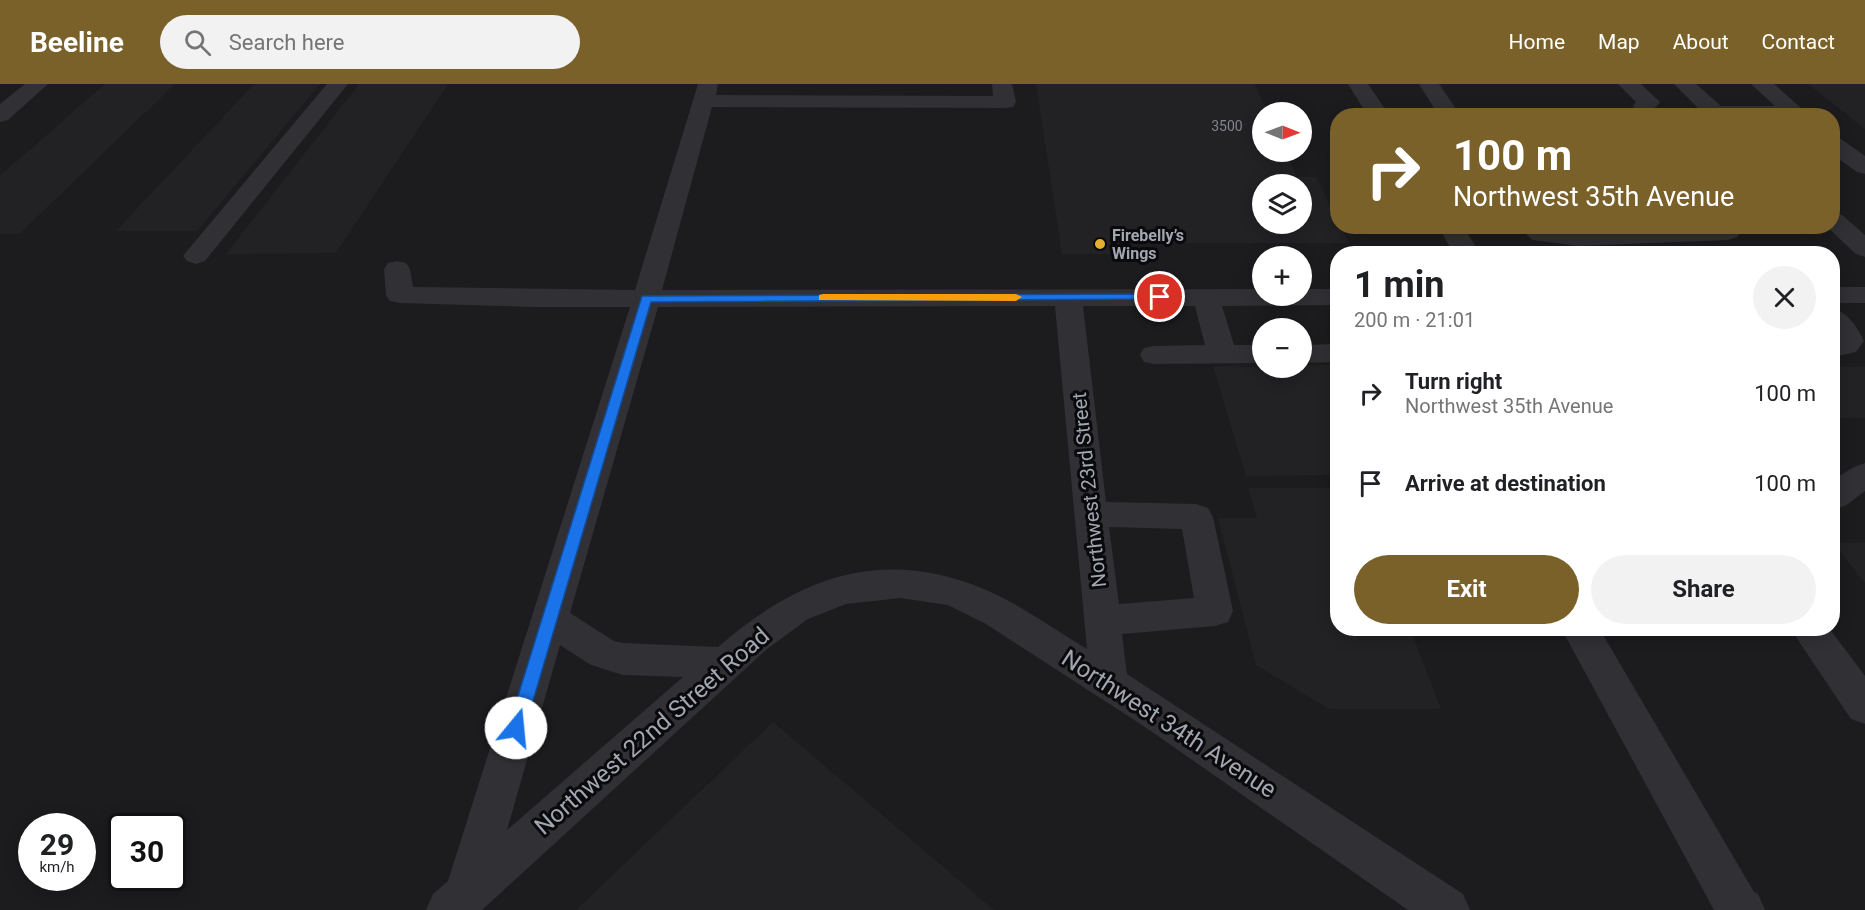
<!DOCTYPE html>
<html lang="en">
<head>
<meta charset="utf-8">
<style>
	body { margin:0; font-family:Roboto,sans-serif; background:#f2f2f2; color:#202124; height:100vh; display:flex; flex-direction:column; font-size:22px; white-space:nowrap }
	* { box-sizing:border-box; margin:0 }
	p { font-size:20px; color:#757577 }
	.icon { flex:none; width:33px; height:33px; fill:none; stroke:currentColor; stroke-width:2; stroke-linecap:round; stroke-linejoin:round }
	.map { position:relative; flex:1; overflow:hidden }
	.details { position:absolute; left:1330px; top:162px; width:510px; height:390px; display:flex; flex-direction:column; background:#fff; border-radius:24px; box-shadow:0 3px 15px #0003 }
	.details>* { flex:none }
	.banner { position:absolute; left:1330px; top:24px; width:510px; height:126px; border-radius:24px; box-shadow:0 3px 15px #0003; background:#7a612a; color:#fff; overflow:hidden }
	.needle { width:39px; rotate:91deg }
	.controls { position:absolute; left:1252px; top:18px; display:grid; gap:12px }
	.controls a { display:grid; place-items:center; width:60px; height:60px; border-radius:50%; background:#fff; box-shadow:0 3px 15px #0003; font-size:30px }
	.speed { position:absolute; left:18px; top:729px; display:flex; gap:12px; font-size:30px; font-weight:700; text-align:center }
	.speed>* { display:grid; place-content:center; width:78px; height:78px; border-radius:50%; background:#fff; box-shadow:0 3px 15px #0003; line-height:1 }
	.speed small { font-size:15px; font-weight:400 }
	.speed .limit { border:3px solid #111; border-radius:9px; background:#fff; color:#111 }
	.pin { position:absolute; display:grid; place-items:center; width:51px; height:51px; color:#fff; margin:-26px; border:3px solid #fff; border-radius:50%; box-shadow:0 2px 6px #0007 }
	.me { position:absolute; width:66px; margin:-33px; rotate:17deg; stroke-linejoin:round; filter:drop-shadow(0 0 4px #0008) }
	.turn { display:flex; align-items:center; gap:21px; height:126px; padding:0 24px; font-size:27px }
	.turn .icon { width:78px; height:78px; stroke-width:2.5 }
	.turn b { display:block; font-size:42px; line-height:51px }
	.round { display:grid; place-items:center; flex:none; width:63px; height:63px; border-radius:32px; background:#f2f2f2 }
	.headline { display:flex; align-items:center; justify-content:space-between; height:102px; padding:0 24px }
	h1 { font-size:36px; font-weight:700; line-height:45px }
	.button { display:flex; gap:12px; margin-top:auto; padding:12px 24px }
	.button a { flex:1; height:69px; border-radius:36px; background:#7a612a; color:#fff; font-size:24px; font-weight:700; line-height:69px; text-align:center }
	.button a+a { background:#f2f2f2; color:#202124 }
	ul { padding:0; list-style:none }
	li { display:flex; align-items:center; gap:18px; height:90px; padding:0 24px }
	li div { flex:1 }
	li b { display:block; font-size:22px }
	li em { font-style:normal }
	header { display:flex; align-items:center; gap:36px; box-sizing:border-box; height:84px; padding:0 30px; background:#7a612a; color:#fff }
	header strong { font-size:28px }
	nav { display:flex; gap:33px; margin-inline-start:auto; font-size:21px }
	.search { width:420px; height:54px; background:#f2f2f2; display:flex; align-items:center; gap:15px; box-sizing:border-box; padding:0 21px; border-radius:33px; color:#757577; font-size:22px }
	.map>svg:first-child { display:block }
	.built { fill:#1c1b1e; fill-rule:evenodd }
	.building { fill:#222225; fill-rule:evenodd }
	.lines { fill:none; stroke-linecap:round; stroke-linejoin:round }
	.minor { fill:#313135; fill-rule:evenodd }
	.route { fill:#1a73e8; stroke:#114b97; stroke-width:1.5 }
	.slow { fill:#f59e0b }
	.poi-dot { fill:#e7af31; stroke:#0a0a0c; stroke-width:2 }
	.labels { text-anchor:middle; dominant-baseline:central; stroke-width:6; stroke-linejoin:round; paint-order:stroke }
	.far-number-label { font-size:14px; fill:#80848d }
	.far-poi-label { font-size:16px; font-weight:bold; fill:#a1a6b1; stroke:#0a0a0c; text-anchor:start }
	.street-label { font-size:20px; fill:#a1a6b1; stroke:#0a0a0c }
	.near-street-label { font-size:24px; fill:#a1a6b1; stroke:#0a0a0c }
</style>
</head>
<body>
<header>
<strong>Beeline</strong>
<div class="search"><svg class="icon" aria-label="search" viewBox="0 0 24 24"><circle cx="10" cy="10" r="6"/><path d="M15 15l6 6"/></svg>Search here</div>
<nav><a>Home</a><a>Map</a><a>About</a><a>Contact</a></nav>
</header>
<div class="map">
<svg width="1865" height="826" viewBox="0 0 1865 826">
	<rect width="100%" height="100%" fill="#0f0f11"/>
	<path class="built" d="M0,0H1865V826H0ZM1263,28H1302V68H1263ZM1338,32H1833V142H1338ZM1263,100H1302V140H1263ZM1338,170H1833V544H1338ZM1263,172H1302V212H1263ZM1263,244H1302V284H1263ZM32,742H82V794H32ZM122,742H172V794H122Z"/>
	<g class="building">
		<path d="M105,0H175L19,150H0V92Z"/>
		<path d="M254,0H320L197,147H116Z"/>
		<path d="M359,0H448L336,169L226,170Z"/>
		<path d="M1036,0H1254L1268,28H1263V68H1286L1297,93H1316L1338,137V142H1341L1349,159H1130L1133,170H1062ZM1263,100H1302V140H1263Z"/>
		<path d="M1808,0H1865V45Z"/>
		<path d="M1302,281H1338V391L1246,392L1213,282L1302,284Z"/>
		<rect x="1833" y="283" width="32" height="51"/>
		<path d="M1248,404H1338V544H1410L1441,625H1329L1256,581L1218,434H1257Z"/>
		<path d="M1833,459H1865V499Z"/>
		<path d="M773,638L994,826H576Z"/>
	</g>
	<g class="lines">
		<g class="minor">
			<path d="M25,0H48L8,36L0,38V20Z"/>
			<path d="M327,0H348L205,177L196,180L187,177L183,172L187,167Z"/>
			<path d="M698,0H718L716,11L993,12L992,0H1012L1016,18L1013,23L1005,24L712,23L662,206L1263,205V212H1302V205H1338V221L1222,222L1234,261H1263V279L1154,280L1144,278L1140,271L1144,264L1154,262L1205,261L1195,222H1083L1106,418L1196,420L1208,424L1213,433L1233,527L1228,538L1215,542L1122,550L1127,590L1463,810L1470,826H1408L1142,641L986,540L948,521L900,514L846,520L808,535L767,565L482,826H426L433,810L448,797L630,223H533L400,219L390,217L386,211L384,185L388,179L397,177L406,179L410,185L413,203L635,206ZM1055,222L1087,565C1052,544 1017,518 979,503C878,463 796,495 718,563L623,559L614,557L570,529L658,223ZM1109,443L1182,445L1194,514L1119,520ZM560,561L591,581L623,591L683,593L507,746Z"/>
			<path d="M1348,0H1368L1390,32H1368Z"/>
			<path d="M1419,0H1439L1461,32H1439Z"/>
			<path d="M1618,0H1641L1660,18C1653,27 1647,29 1636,27L1633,22L1636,18Z"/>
			<path d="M1674,0H1696L1721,22H1775L1751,0H1774L1810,32H1706Z"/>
			<path d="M1833,53L1841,55L1865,72V90L1857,88L1833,71Z"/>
			<path d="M1833,129L1842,131L1865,151V173L1856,170L1826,142H1833Z"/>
			<path d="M1438,142H1463L1480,170H1454Z"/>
			<path d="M1516,142H1546L1577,146L1736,142L1741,148L1737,153L1728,156L1577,162L1533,156Z"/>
			<rect x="1833" y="203" width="32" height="16"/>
			<path d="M1833,225C1849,229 1857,243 1864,257L1856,268L1833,273Z"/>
			<path d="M1338,260V278L1302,279V261Z"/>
			<path d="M1865,379V407L1845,422L1833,425V396L1854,383Z"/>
			<path d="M1561,544H1599L1754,808L1758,810L1765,826H1714Z"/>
			<path d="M1790,544H1829L1865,592V640L1851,635Z"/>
		</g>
	</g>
	<path class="route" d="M1160,210L1164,211V215L651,218L525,644L522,649L516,652L511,649L508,644L642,212Z"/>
	<path class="slow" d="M823,210H1016L1022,213L1016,217L819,216V211Z"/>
	<circle class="poi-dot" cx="1100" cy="160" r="6"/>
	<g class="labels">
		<g class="far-number-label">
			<text x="1227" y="42">3500</text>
		</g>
		<g class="far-poi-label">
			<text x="1112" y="151">Firebelly’s<tspan x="1112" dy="18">Wings</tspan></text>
		</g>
		<g class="street-label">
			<text transform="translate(1089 406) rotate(-96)">Northwest 23rd Street</text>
		</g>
		<g class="near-street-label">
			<text transform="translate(1169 640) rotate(33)">Northwest 34th Avenue</text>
			<text transform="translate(652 647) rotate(-41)">Northwest 22nd Street Road</text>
		</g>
	</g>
</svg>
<div class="controls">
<a><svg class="needle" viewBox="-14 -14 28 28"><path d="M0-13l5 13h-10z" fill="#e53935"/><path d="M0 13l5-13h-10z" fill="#757577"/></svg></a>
<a><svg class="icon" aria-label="layers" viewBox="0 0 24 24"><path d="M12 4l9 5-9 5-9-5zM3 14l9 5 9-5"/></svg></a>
<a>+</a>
<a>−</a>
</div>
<div class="speed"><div>29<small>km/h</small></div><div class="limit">30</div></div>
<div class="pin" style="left:1160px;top:213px;background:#d93025"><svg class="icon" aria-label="arrive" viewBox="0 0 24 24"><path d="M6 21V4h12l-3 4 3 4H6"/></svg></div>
<svg class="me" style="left:516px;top:644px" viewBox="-20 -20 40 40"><circle r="19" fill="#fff"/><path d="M0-13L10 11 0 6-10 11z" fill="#1a73e8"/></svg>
<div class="banner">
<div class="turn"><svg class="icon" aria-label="right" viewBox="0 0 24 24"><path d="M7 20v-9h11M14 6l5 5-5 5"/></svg><div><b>100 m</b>Northwest 35th Avenue</div></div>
</div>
<section class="details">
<div class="headline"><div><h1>1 min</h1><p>200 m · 21:01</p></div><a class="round"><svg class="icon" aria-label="close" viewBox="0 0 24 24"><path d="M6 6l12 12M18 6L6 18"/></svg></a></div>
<ul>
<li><svg class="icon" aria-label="right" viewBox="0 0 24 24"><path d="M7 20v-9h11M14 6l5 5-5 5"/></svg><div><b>Turn right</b><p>Northwest 35th Avenue</p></div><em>100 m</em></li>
<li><svg class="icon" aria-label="arrive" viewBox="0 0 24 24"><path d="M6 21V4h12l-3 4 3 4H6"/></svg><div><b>Arrive at destination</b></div><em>100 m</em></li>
</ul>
<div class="button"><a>Exit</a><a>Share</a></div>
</section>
</div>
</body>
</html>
